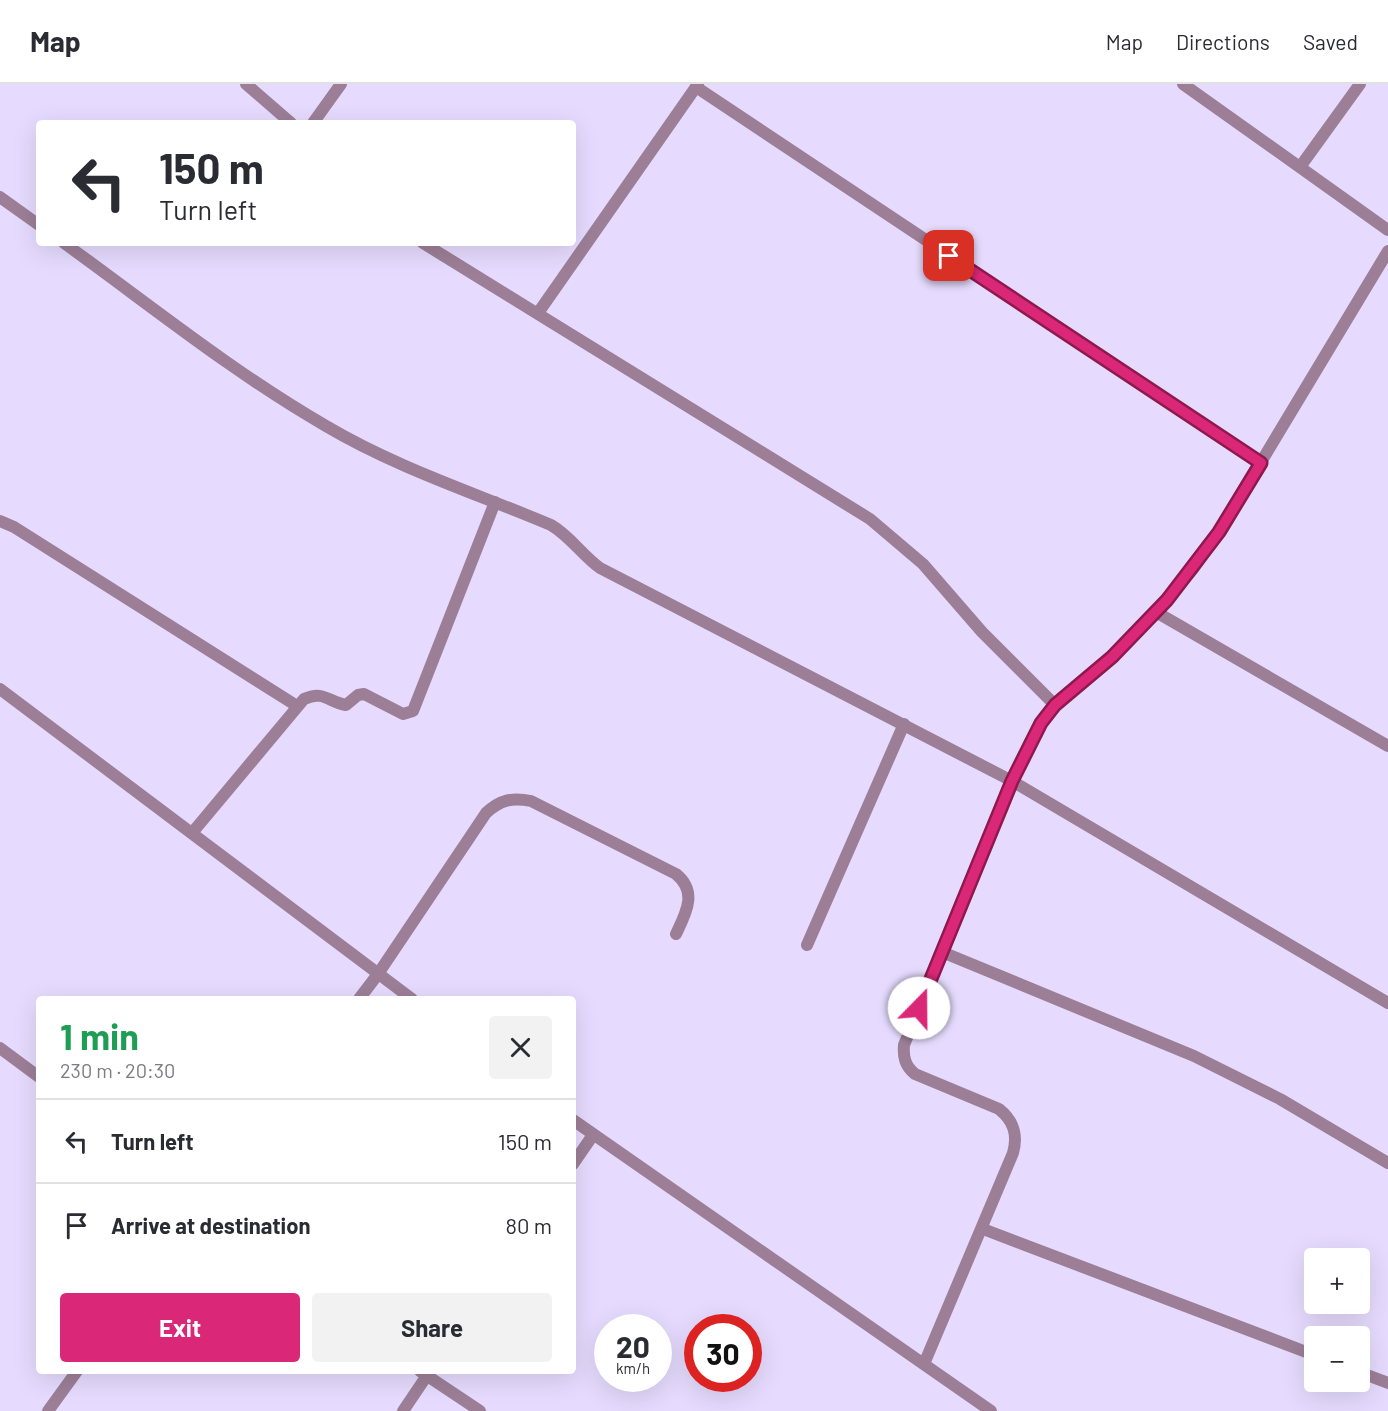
<!DOCTYPE html>
<html lang="en">
<head>
<meta charset="utf-8">
<style>
	body { margin:0; font-family:Barlow,sans-serif; background:#f2f2f3; color:#2b2b33; height:100vh; display:flex; flex-direction:column; font-size:22px; white-space:nowrap }
	* { box-sizing:border-box; margin:0 }
	p { font-size:20px; color:#7c7c81 }
	.icon { flex:none; width:33px; height:33px; fill:none; stroke:currentColor; stroke-width:2; stroke-linecap:round; stroke-linejoin:round }
	.map { position:relative; flex:1; overflow:hidden }
	.side { position:absolute; left:36px; top:912px; width:540px; height:378px; display:flex; flex-direction:column; background:#fff; border-radius:6px; box-shadow:0 6px 24px #0002 }
	.side>* { flex:none }
	.hud { position:absolute; left:36px; top:36px; width:540px; height:126px; border-radius:6px; box-shadow:0 6px 24px #0002; background:#fff; color:#2b2b33; overflow:hidden }
	.buttons { position:absolute; left:1304px; top:1164px; display:grid; gap:12px }
	.buttons a { display:grid; place-items:center; width:66px; height:66px; border-radius:6px; background:#fff; box-shadow:0 6px 24px #0002; font-size:30px }
	.speed { position:absolute; left:594px; top:1230px; display:flex; gap:12px; font-size:30px; font-weight:700; text-align:center }
	.speed>* { display:grid; place-content:center; width:78px; height:78px; border-radius:50%; background:#fff; box-shadow:0 6px 24px #0002; line-height:1 }
	.speed small { font-size:15px; font-weight:400 }
	.speed .limit { border:9px solid #d22; background:#fff; color:#111 }
	.pin { position:absolute; display:grid; place-items:center; width:51px; height:51px; color:#fff; margin:-26px; border-radius:12px; box-shadow:0 3px 9px #0006 }
	.me { position:absolute; width:66px; margin:-33px; rotate:22deg; stroke-linejoin:round; filter:drop-shadow(0 0 4px #0008) }
	.turn { display:flex; align-items:center; gap:21px; height:126px; padding:0 24px; font-size:27px }
	.turn .icon { width:78px; height:78px; stroke-width:2.5 }
	.turn b { display:block; font-size:42px; line-height:51px }
	.round { display:grid; place-items:center; flex:none; width:63px; height:63px; border-radius:6px; background:#f2f2f3 }
	.overview { display:flex; align-items:center; justify-content:space-between; height:102px; padding:0 24px }
	h1 { font-size:36px; font-weight:700; line-height:45px; color:#1e9e55 }
	.primary-button { display:flex; gap:12px; margin-top:auto; padding:12px 24px }
	.primary-button a { flex:1; height:69px; border-radius:6px; background:#db2777; color:#fff; font-size:24px; font-weight:700; line-height:69px; text-align:center }
	.primary-button a+a { background:#f2f2f3; color:#2b2b33 }
	ul { padding:0; list-style:none }
	li { display:flex; align-items:center; gap:18px; height:84px; padding:0 24px; border-top:2px solid #e1e1e2 }
	li div { flex:1 }
	li b { display:block; font-size:22px }
	li em { font-style:normal }
	header { display:flex; align-items:center; gap:36px; box-sizing:border-box; height:84px; padding:0 30px; background:#fff; border-bottom:2px solid #e1e1e2 }
	header strong { font-size:28px }
	nav { display:flex; gap:33px; margin-inline-start:auto; font-size:21px }
	.map>svg:first-child { display:block }
	.lines { fill:none; stroke-linecap:round; stroke-linejoin:round }
	.minor { stroke:#9c7f97; stroke-width:12 }
	.route-casing { stroke:#8e194d; stroke-width:15 }
	.route { stroke:#db2777; stroke-width:10 }
</style>
</head>
<body>
<header>
<strong>Map</strong>
<nav><a>Map</a><a>Directions</a><a>Saved</a></nav>
</header>
<div class="map">
<svg width="1388" height="1327" viewBox="0 0 1388 1327">
	<rect width="100%" height="100%" fill="#e6dbfe"/>
	<g class="lines">
		<g class="minor">
			<path d="M246,0L291,39"/>
			<path d="M1183,0L1388,146"/>
			<path d="M696,3L1261,379"/>
			<path d="M313,39L341,0"/>
			<path d="M1300,83L1360,0"/>
			<path d="M0,113L39,141"/>
			<path d="M64,159C150,221 234,289 326,342C397,384 475,409 551,441C570,452 582,471 600,484L1012,697L1388,919"/>
			<path d="M423,159L870,435L923,480L982,548L1055,621"/>
			<path d="M538,229L698,0"/>
			<path d="M0,437L14,443L297,622"/>
			<path d="M1156,528L1388,662"/>
			<path d="M0,605L412,915"/>
			<path d="M192,749L304,615C324,606 328,618 346,621L358,611L364,610L403,630L413,627L495,418"/>
			<path d="M807,861L904,640"/>
			<path d="M942,868L1194,972L1280,1015L1388,1079"/>
			<path d="M359,915L378,890L486,729C500,716 512,713 531,717L676,790C698,808 686,829 676,850"/>
			<path d="M0,964L39,993"/>
			<path d="M573,1036L991,1327"/>
			<path d="M573,1080L593,1051"/>
			<path d="M983,1145L1314,1271"/>
			<path d="M924,1280L1013,1069C1018,1051 1014,1037 999,1025L915,990C905,982 903,973 904,961L1012,697L1030,658L1041,639L1055,621L1111,573L1156,528L1193,485L1219,448L1388,167"/>
			<path d="M420,1287L480,1327"/>
			<path d="M1359,1288L1388,1299"/>
			<path d="M48,1327L77,1287"/>
			<path d="M403,1327L430,1287"/>
		</g>
	</g>
	<g class="lines">
		<g class="route-casing">
			<path id="route" d="M919,924L1012,697L1041,639L1055,621L1112,573L1167,516L1219,448L1261,379L949,172"/>
		</g>
		<use href="#route" class="route"/>
	</g>
</svg>
<div class="buttons">
<a>+</a>
<a>−</a>
</div>
<div class="speed"><div>20<small>km/h</small></div><div class="limit">30</div></div>
<div class="pin" style="left:949px;top:172px;background:#d93025"><svg class="icon" aria-label="arrive" viewBox="0 0 24 24"><path d="M6 21V4h12l-3 4 3 4H6"/></svg></div>
<svg class="me" style="left:919px;top:924px" viewBox="-20 -20 40 40"><circle r="19" fill="#fff"/><path d="M0-13L10 11 0 6-10 11z" fill="#db2777"/></svg>
<div class="hud">
<div class="turn"><svg class="icon" aria-label="left" viewBox="0 0 24 24"><path d="M17 20v-9H6M10 6l-5 5 5 5"/></svg><div><b>150 m</b>Turn left</div></div>
</div>
<section class="side">
<div class="overview"><div><h1>1 min</h1><p>230 m · 20:30</p></div><a class="round"><svg class="icon" aria-label="close" viewBox="0 0 24 24"><path d="M6 6l12 12M18 6L6 18"/></svg></a></div>
<ul>
<li><svg class="icon" aria-label="left" viewBox="0 0 24 24"><path d="M17 20v-9H6M10 6l-5 5 5 5"/></svg><div><b>Turn left</b></div><em>150 m</em></li>
<li><svg class="icon" aria-label="arrive" viewBox="0 0 24 24"><path d="M6 21V4h12l-3 4 3 4H6"/></svg><div><b>Arrive at destination</b></div><em>80 m</em></li>
</ul>
<div class="primary-button"><a>Exit</a><a>Share</a></div>
</section>
</div>
</body>
</html>
